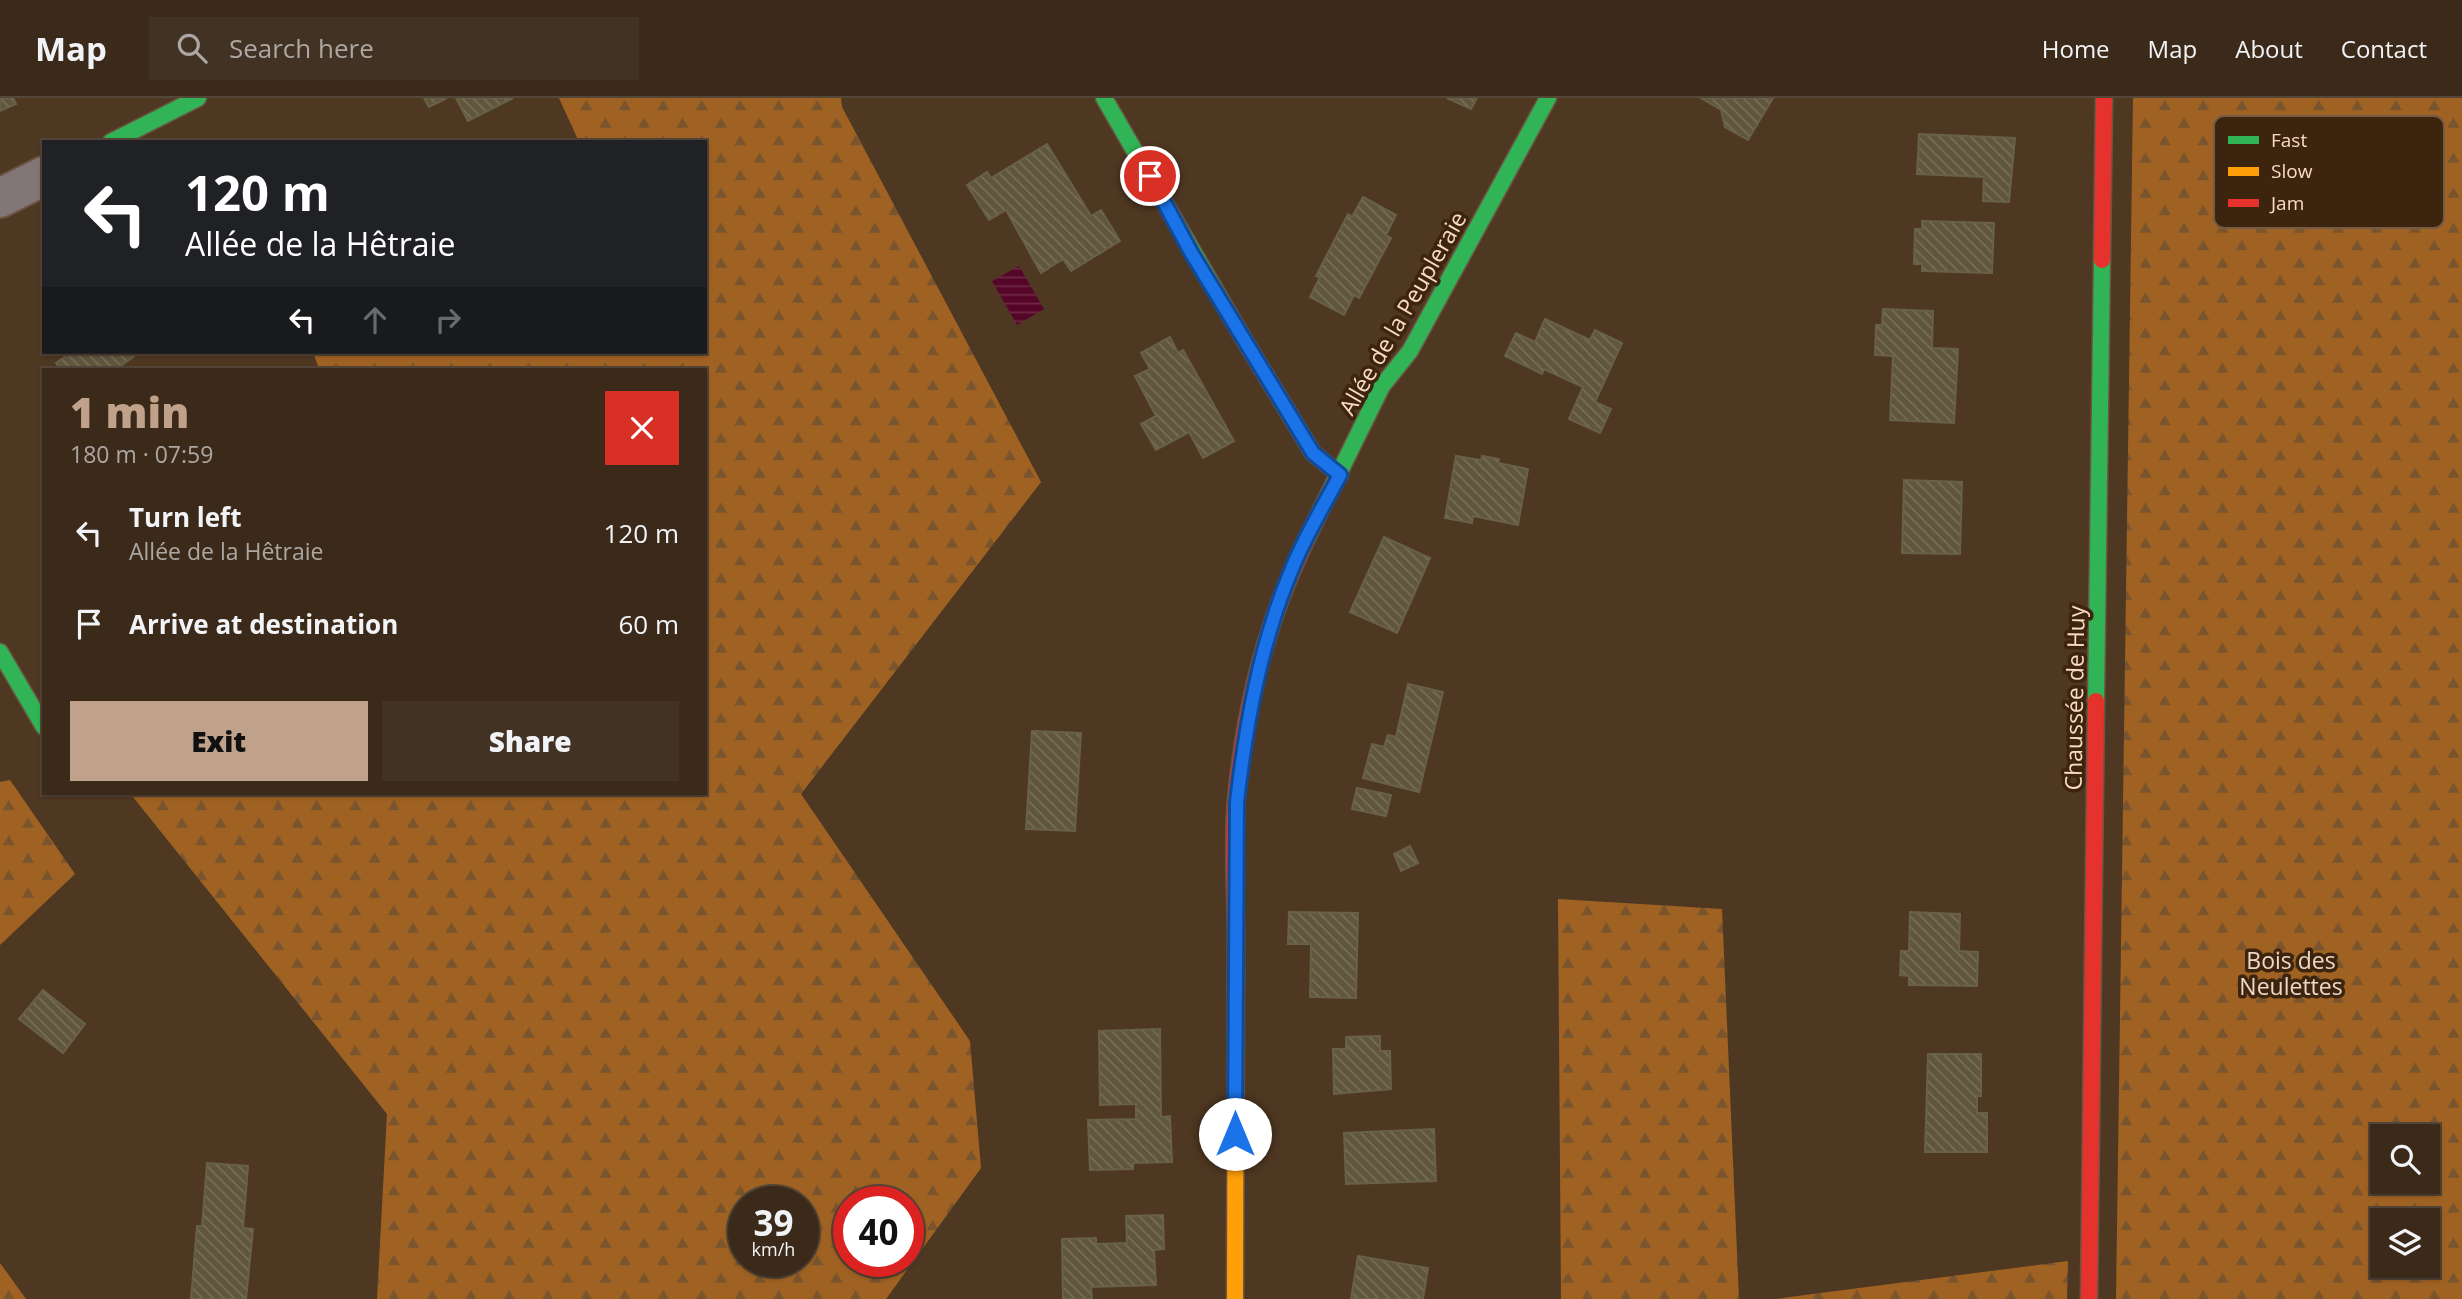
<!DOCTYPE html>
<html lang="en">
<head>
<meta charset="utf-8">
<style>
	body { margin:0; font-family:"Open Sans",sans-serif; background:#423223; color:#f1f3f6; height:100vh; display:flex; flex-direction:column; font-size:26px; white-space:nowrap }
	* { box-sizing:border-box; margin:0 }
	p { font-size:23px; color:#aca7a2 }
	.icon { flex:none; width:38px; height:38px; fill:none; stroke:currentColor; stroke-width:2; stroke-linecap:round; stroke-linejoin:round }
	.map { position:relative; flex:1; overflow:hidden }
	.drawer { position:absolute; left:42px; top:270px; width:665px; height:427px; display:flex; flex-direction:column; background:#3b2a1a; border-radius:0px; box-shadow:0 2px 5px #0004,0 0 0 2px #544639 }
	.drawer>* { flex:none }
	.guide { position:absolute; left:42px; top:42px; width:665px; height:214px; border-radius:0px; box-shadow:0 2px 5px #0004,0 0 0 2px #544639; background:#202124; color:#fff; overflow:hidden }
	.buttons { position:absolute; left:2370px; top:1026px; display:grid; gap:14px }
	.buttons a { display:grid; place-items:center; width:70px; height:70px; border-radius:0px; background:#3b2a1a; box-shadow:0 2px 5px #0004,0 0 0 2px #544639; font-size:35px }
	.speed { position:absolute; left:728px; top:1088px; display:flex; gap:14px; font-size:35px; font-weight:700; text-align:center }
	.speed>* { display:grid; place-content:center; width:91px; height:91px; border-radius:50%; background:#3b2a1a; box-shadow:0 2px 5px #0004,0 0 0 2px #544639; line-height:1 }
	.speed small { font-size:18px; font-weight:400 }
	.speed .limit { border:10px solid #d22; background:#fff; color:#111 }
	.pin { position:absolute; display:grid; place-items:center; width:60px; height:60px; color:#fff; margin:-30px; border:4px solid #fff; border-radius:50%; box-shadow:0 2px 7px #0007 }
	.me { position:absolute; width:77px; margin:-38px; rotate:0deg; stroke-linejoin:round; filter:drop-shadow(0 0 5px #0008) }
	.turn { display:flex; align-items:center; gap:24px; height:147px; padding:0 28px; font-size:32px }
	.turn .icon { width:91px; height:91px; stroke-width:2.5 }
	.turn b { display:block; font-size:49px; line-height:60px }
	.lanes { display:flex; align-items:center; height:66px; padding:0 28px; background:#0003; justify-content:center; gap:35px; direction:ltr }
	.lanes .off { opacity:.35 }
	.round { display:grid; place-items:center; flex:none; width:74px; height:74px; border-radius:0px; background:#423223 }
	.summary { display:flex; align-items:center; justify-content:space-between; height:119px; padding:0 28px }
	h1 { font-size:42px; font-weight:800; line-height:52px; color:#bfa289 }
	.primary-button { display:flex; gap:14px; margin-top:auto; padding:14px 28px }
	.primary-button a { flex:1; height:80px; border-radius:0px; background:#bfa289; color:#111; font-size:28px; font-weight:800; line-height:80px; text-align:center }
	.primary-button a+a { background:#423223; color:#f1f3f6 }
	ul { padding:0; list-style:none }
	li { display:flex; align-items:center; gap:21px; height:91px; padding:0 28px }
	li div { flex:1 }
	li b { display:block; font-size:26px }
	li em { font-style:normal }
	header { display:flex; align-items:center; gap:42px; box-sizing:border-box; height:98px; padding:0 35px; background:#3b2a1a; border-bottom:2px solid #544639 }
	header strong { font-size:33px }
	nav { display:flex; gap:38px; margin-inline-start:auto; font-size:24px }
	.search { width:490px; height:63px; background:#423223; display:flex; align-items:center; gap:18px; box-sizing:border-box; padding:0 24px; border-radius:0px; color:#aca7a2; font-size:26px }
	.map>svg:first-child { display:block }
	.forest { fill:url(#forest-firs); fill-rule:evenodd }
	.water { fill:url(#water-rules) }
	.building { fill:url(#building-back-hatch); stroke:#696048; stroke-width:2 }
	.lines { fill:none; stroke-linecap:round; stroke-linejoin:round }
	.street-casing { stroke:#6b5542; stroke-width:42 }
	.fast-casing { stroke:#6b5542; stroke-width:19 }
	.slow-casing { stroke:#6b5542; stroke-width:19 }
	.jam-casing { stroke:#6b5542; stroke-width:19 }
	.street { stroke:#827676; stroke-width:38 }
	.fast { stroke:#30b455; stroke-width:16 }
	.slow { stroke:#ff9f0a; stroke-width:16 }
	.jam { stroke:#e5322d; stroke-width:16 }
	.route-casing { stroke:#114b97; stroke-width:18 }
	.route { stroke:#1a73e8; stroke-width:12 }
	.labels { text-anchor:middle; dominant-baseline:central; stroke-width:7; stroke-linejoin:round; paint-order:stroke }
	.street-label { font-size:23px; fill:#fbdbc1; stroke:#3c240e }
	.park-label { font-size:23px; fill:#eed7c4; stroke:#3c240e }
	.key { fill:#3c240e; stroke:#755b44; stroke-width:2 }
	.key-label { font-size:19px; fill:#fbdbc1 }
</style>
</head>
<body>
<header>
<strong>Map</strong>
<div class="search"><svg class="icon" aria-label="search" viewBox="0 0 24 24"><circle cx="10" cy="10" r="6"/><path d="M15 15l6 6"/></svg>Search here</div>
<nav><a>Home</a><a>Map</a><a>About</a><a>Contact</a></nav>
</header>
<div class="map">
<svg width="2462" height="1201" viewBox="0 0 2462 1201">
	<defs>
		<pattern id="forest-firs" width="22" height="20" patternUnits="userSpaceOnUse" patternTransform="scale(1.75)"><rect width="22" height="20" fill="#a06222"/><path d="M5 1l3.5 6h-7zM16 11l3.5 6h-7z" fill="#7a542d"/></pattern>
		<pattern id="water-rules" width="6" height="5" patternUnits="userSpaceOnUse" patternTransform="scale(1.75)"><rect width="6" height="5" fill="#550527"/><path d="M0 2.5h6" fill="none" stroke="#6e2945"/></pattern>
		<pattern id="building-back-hatch" width="6" height="6" patternUnits="userSpaceOnUse" patternTransform="scale(1.75)"><rect width="6" height="6" fill="#60563e"/><path d="M-1 5l2 2M0 0l6 6M5-1l2 2" fill="none" stroke="#786e58"/></pattern>
	</defs>
	<rect width="100%" height="100%" fill="#4f3822"/>
	<g class="forest">
		<path d="M559,0H841L842,9L1041,384L801,696L970,943L981,1070L886,1201H377L387,1016L133,699L141,695H705V271H319L313,254H705V44H579ZM744,1104H803V1164H744ZM849,1104H908V1164H849Z"/>
		<path d="M2133,0H2462V1201H2116ZM2382,1038H2427V1083H2382ZM2382,1122H2427V1167H2382Z"/>
		<path d="M10,682L75,776L0,847V684Z"/>
		<path d="M1558,801L1722,811L1739,1201H1561Z"/>
		<path d="M2068,1163L2067,1201H1775Z"/>
		<path d="M0,1165L26,1201H0Z"/>
	</g>
	<path class="water" d="M1019,168L1044,211L1017,227L992,183Z"/>
	<g class="building">
		<path d="M0,0H13L16,6L0,13Z"/>
		<path d="M424,0H447L429,9Z"/>
		<path d="M456,0H513L468,23Z"/>
		<path d="M1447,0H1477L1471,11Z"/>
		<path d="M1701,0H1773L1748,42L1725,29L1721,12Z"/>
		<path d="M1919,36L2015,40L2009,104L1983,103L1984,79L1917,76Z"/>
		<path d="M1047,46L1091,118L1101,112L1120,143L1071,173L1063,161L1041,175L1006,112L989,122L967,87L987,74L991,80Z"/>
		<path d="M1363,99L1396,117L1386,137L1391,140L1359,200L1354,197L1344,217L1310,199L1320,179L1316,178L1348,116L1352,119Z"/>
		<path d="M1922,123L1994,125L1992,175L1922,173V166H1914L1915,131H1922Z"/>
		<path d="M1883,211L1933,213L1932,250L1958,251L1954,325L1890,322L1893,258L1875,257L1876,227H1882Z"/>
		<path d="M1545,221L1590,242L1595,232L1622,245L1595,304L1611,311L1600,335L1569,321L1583,289L1544,271L1542,276L1505,258L1516,235L1535,244Z"/>
		<path d="M1170,239L1178,255L1183,252L1234,343L1203,360L1189,334L1156,352L1141,326L1156,318L1135,278L1150,271L1141,255Z"/>
		<path d="M72,254H140L116,271H60L56,265Z"/>
		<path d="M1456,358L1481,362L1482,358L1499,361L1498,365L1528,371L1518,427L1473,418L1472,425L1445,420Z"/>
		<path d="M1904,382L1962,384L1960,456L1902,455Z"/>
		<path d="M1384,439L1430,460L1397,535L1350,514Z"/>
		<path d="M1408,586L1443,594L1419,694L1363,680L1372,646L1384,649L1388,637L1396,639Z"/>
		<path d="M1032,633L1081,635L1075,733L1026,731Z"/>
		<path d="M1357,690L1391,697L1386,718L1352,711Z"/>
		<path d="M1410,748L1418,765L1401,773L1394,756Z"/>
		<path d="M1289,814L1358,815L1356,900L1310,899L1311,846H1288Z"/>
		<path d="M1910,814L1960,816L1959,853L1978,854L1977,888L1909,887V878L1900,877L1901,853H1909Z"/>
		<path d="M43,892L85,926L63,955L19,921Z"/>
		<path d="M1160,931L1161,1019L1170,1018L1172,1064L1133,1065V1071L1090,1072L1088,1022L1136,1021V1006L1100,1007L1099,933Z"/>
		<path d="M1380,938V953H1390L1391,991L1334,996L1333,951H1346V939Z"/>
		<path d="M1928,956H1981V998H1977V1015H1987V1054H1925Z"/>
		<path d="M1434,1031L1436,1083L1346,1086L1344,1035Z"/>
		<path d="M207,1065L248,1068L243,1130L253,1131L246,1201H191L197,1128H202Z"/>
		<path d="M1163,1117L1164,1151L1154,1152L1156,1187L1091,1189L1092,1201H1063L1062,1141L1096,1140V1146L1127,1145L1126,1118Z"/>
		<path d="M1358,1158L1428,1170L1423,1201H1351Z"/>
	</g>
	<g class="lines">
		<g class="street-casing">
			<path id="street" d="M0,100L44,78"/>
		</g>
		<g class="fast-casing">
			<g id="fast">
				<path d="M1104,0L1243,240"/>
				<path d="M111,44L198,0"/>
				<path d="M1306,442L1382,288L1410,253L1548,0"/>
				<path d="M0,554L44,629"/>
				<path d="M2096,603L2102,162"/>
			</g>
		</g>
		<g class="slow-casing">
			<g id="slow">
				<path d="M1243,240L1313,355L1340,377"/>
				<path d="M1235,1201L1236,841"/>
			</g>
		</g>
		<g class="jam-casing">
			<g id="jam">
				<path d="M2102,162L2104,0"/>
				<path d="M1236,841C1236,796 1232,748 1236,703C1244,613 1267,522 1306,442"/>
				<path d="M2089,1201L2096,603"/>
			</g>
		</g>
		<use href="#street" class="street"/>
		<use href="#fast" class="fast"/>
		<use href="#slow" class="slow"/>
		<use href="#jam" class="jam"/>
	</g>
	<g class="lines">
		<g class="route-casing">
			<path id="route" d="M1150,78L1192,156L1313,355L1340,377C1323,409 1304,440 1291,473C1260,547 1246,626 1237,704L1235,1036"/>
		</g>
		<use href="#route" class="route"/>
	</g>
	<g class="labels">
		<g class="street-label">
			<text transform="translate(1402 215) rotate(-60)">Allée de la Peupleraie</text>
			<text transform="translate(2074 600) rotate(-89)">Chaussée de Huy</text>
		</g>
		<g class="park-label">
			<text x="2291" y="862">Bois des<tspan x="2291" dy="26">Neulettes</tspan></text>
		</g>
	</g>
	<rect x="2214" y="18" width="230" height="112" rx="10" class="key"/>
	<rect x="2228" y="38" width="31" height="8" fill="#30b455"/>
	<rect x="2228" y="69" width="31" height="9" fill="#ff9f0a"/>
	<rect x="2228" y="101" width="31" height="8" fill="#e5322d"/>
	<g class="key-label">
		<text x="2271" y="49">Fast</text>
		<text x="2271" y="80">Slow</text>
		<text x="2271" y="112">Jam</text>
	</g>
</svg>
<div class="buttons">
<a><svg class="icon" aria-label="search" viewBox="0 0 24 24"><circle cx="10" cy="10" r="6"/><path d="M15 15l6 6"/></svg></a>
<a><svg class="icon" aria-label="layers" viewBox="0 0 24 24"><path d="M12 4l9 5-9 5-9-5zM3 14l9 5 9-5"/></svg></a>
</div>
<div class="speed"><div>39<small>km/h</small></div><div class="limit">40</div></div>
<div class="pin" style="left:1150px;top:78px;background:#d93025"><svg class="icon" aria-label="arrive" viewBox="0 0 24 24"><path d="M6 21V4h12l-3 4 3 4H6"/></svg></div>
<svg class="me" style="left:1235px;top:1036px" viewBox="-20 -20 40 40"><circle r="19" fill="#fff"/><path d="M0-13L10 11 0 6-10 11z" fill="#1a73e8"/></svg>
<div class="guide">
<div class="turn"><svg class="icon" aria-label="left" viewBox="0 0 24 24"><path d="M17 20v-9H6M10 6l-5 5 5 5"/></svg><div><b>120 m</b>Allée de la Hêtraie</div></div>
<div class="lanes"><svg class="icon" aria-label="left" viewBox="0 0 24 24"><path d="M17 20v-9H6M10 6l-5 5 5 5"/></svg><svg class="icon off" aria-label="ahead" viewBox="0 0 24 24"><path d="M12 20V5M6 11l6-6 6 6"/></svg><svg class="icon off" aria-label="right" viewBox="0 0 24 24"><path d="M7 20v-9h11M14 6l5 5-5 5"/></svg></div>
</div>
<section class="drawer">
<div class="summary"><div><h1>1 min</h1><p>180 m · 07:59</p></div><a class="round" style="background:#d93025;color:#fff"><svg class="icon" aria-label="close" viewBox="0 0 24 24"><path d="M6 6l12 12M18 6L6 18"/></svg></a></div>
<ul>
<li><svg class="icon" aria-label="left" viewBox="0 0 24 24"><path d="M17 20v-9H6M10 6l-5 5 5 5"/></svg><div><b>Turn left</b><p>Allée de la Hêtraie</p></div><em>120 m</em></li>
<li><svg class="icon" aria-label="arrive" viewBox="0 0 24 24"><path d="M6 21V4h12l-3 4 3 4H6"/></svg><div><b>Arrive at destination</b></div><em>60 m</em></li>
</ul>
<div class="primary-button"><a>Exit</a><a>Share</a></div>
</section>
</div>
</body>
</html>
